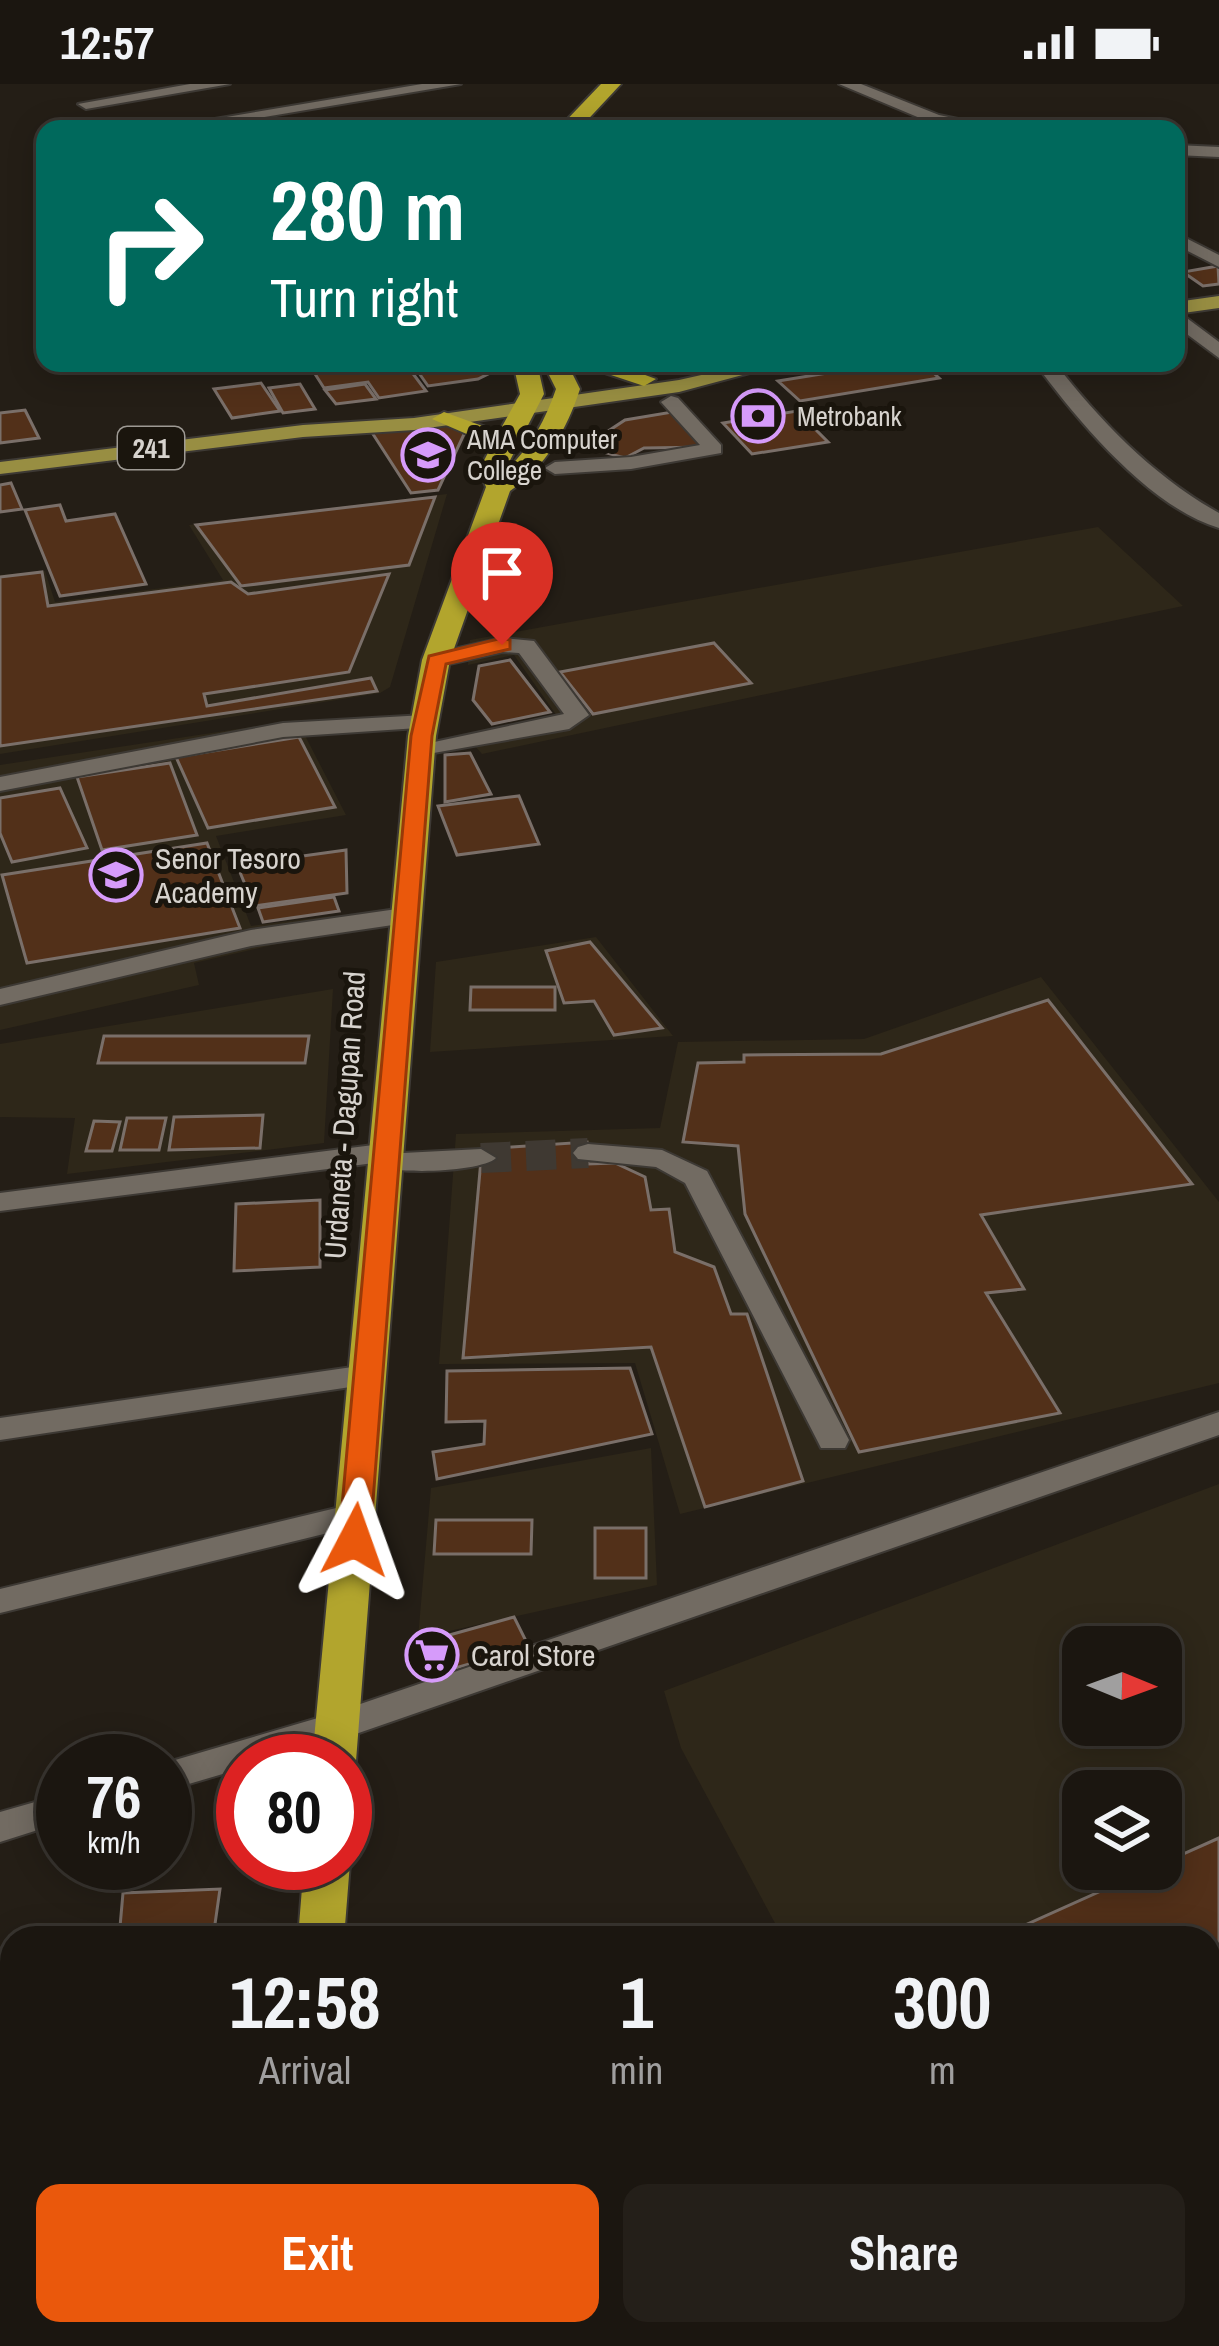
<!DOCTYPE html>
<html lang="en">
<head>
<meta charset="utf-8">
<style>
	body { margin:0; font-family:"Archivo Narrow",sans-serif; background:#241f19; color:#f1f3f6; height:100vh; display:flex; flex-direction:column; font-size:45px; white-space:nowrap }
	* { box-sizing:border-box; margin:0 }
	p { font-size:39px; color:#a09f9f }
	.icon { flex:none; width:66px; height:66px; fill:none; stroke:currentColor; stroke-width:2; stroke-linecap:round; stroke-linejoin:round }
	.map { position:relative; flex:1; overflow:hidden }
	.side { position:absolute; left:0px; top:1842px; width:1221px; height:420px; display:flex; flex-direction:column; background:#1b1610; border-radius:36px 36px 0 0; box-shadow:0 6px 30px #0003,0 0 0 3px #393530 }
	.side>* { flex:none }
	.hud { position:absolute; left:36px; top:36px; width:1149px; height:252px; border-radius:24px; box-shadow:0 6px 30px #0003,0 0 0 3px #393530; background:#00695c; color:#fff; overflow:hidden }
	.needle { width:78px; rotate:91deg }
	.tools { position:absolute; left:1062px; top:1542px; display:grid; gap:24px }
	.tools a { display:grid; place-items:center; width:120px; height:120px; border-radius:24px; background:#1b1610; box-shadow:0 6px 30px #0003,0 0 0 3px #393530; font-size:60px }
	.speed { position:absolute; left:36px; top:1650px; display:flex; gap:24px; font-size:60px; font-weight:700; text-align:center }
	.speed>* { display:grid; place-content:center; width:156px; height:156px; border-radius:50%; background:#1b1610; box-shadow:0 6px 30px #0003,0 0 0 3px #393530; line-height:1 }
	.speed small { font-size:30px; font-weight:400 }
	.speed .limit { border:18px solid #d22; background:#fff; color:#111 }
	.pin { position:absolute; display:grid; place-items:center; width:102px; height:102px; color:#fff; margin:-123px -51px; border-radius:50% 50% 50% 0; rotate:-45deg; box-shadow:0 0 12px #0007 }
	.pin .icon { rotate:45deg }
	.me { position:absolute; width:132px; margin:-66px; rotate:4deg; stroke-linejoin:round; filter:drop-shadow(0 0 9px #0008) }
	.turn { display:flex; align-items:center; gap:42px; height:252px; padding:0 36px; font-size:54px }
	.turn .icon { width:156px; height:156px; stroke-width:2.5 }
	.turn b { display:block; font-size:84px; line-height:102px }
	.eta { display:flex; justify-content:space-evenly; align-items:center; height:204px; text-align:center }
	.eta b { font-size:72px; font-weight:800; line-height:84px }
	.cta { display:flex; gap:24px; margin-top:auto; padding:24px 36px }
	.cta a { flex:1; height:138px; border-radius:24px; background:#ea580c; color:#fff; font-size:48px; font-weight:800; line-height:138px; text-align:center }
	.cta a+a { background:#241f19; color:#f1f3f6 }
	.status { display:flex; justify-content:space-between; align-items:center; height:84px; padding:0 60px; background:#1b1610; direction:ltr }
	.status svg { height:33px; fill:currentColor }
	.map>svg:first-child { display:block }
	.built { fill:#2e2719; fill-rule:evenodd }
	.building { fill:#523019; stroke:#7a6f69; stroke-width:3 }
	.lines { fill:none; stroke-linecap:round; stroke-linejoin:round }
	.minor-tunnel { stroke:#3f3932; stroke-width:30; stroke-dasharray:30 15; stroke-linecap:butt }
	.minor-casing { stroke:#3d3934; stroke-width:4 }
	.major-casing { stroke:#3d3934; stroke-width:4 }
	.highway-casing { stroke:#3d3934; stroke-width:4 }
	.minor { fill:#726b62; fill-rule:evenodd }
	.major { fill:#988e42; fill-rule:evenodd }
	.highway { fill:#b2a52d; fill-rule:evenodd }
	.route { fill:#ea580c; stroke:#983908; stroke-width:3 }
	.labels { text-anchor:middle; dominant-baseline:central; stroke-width:10; stroke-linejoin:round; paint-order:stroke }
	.far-poi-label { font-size:27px; fill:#d7d3ce; stroke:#1a150d; text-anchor:start }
	.shield { fill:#1a150d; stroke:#9e9a94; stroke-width:3 }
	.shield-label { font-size:27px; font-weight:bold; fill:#d7d3ce }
	.poi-label { font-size:30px; fill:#d7d3ce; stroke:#1a150d; text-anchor:start }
	.street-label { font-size:30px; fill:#d7d3ce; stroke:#1a150d }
</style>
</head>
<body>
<div class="status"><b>12:57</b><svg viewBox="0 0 49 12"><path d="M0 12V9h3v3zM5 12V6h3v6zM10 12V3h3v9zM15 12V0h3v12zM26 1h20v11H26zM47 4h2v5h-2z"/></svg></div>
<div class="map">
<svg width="1219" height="2262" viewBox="0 0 1219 2262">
	<rect width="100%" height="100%" fill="#241e16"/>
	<g class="built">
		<path d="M447,410L390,603L380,609L0,670V491L45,487L55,518L223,496L189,441Z"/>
		<path d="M1098,443L1183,522L482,670L467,653L557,632L514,571L468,581L470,556Z"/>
		<path d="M297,636L346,731L216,752L251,842L330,832L333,847L194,879L199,901L0,946V681Z"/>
		<path d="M596,853L673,952L430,968L436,878Z"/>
		<path d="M1041,893L1219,1118V1299L680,1430L635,1279L439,1280L456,1050L660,1044L678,958L864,955Z"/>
		<path d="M333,905L324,1059L67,1090L75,1034L0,1033V960Z"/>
		<path d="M651,1364L657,1501L418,1554L431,1404Z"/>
		<path d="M1219,1400V2262H351V2250H1209V1854H783L681,1664L664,1607ZM1083,1563H1161V1641H1083ZM1083,1707H1161V1785H1083Z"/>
	</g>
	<g class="building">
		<path d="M1218,182L1219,200L1203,202L1183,188Z"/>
		<path d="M308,279H405L426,307L379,314L368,298L324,304Z"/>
		<path d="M412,279H489L496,286L478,295L428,302Z"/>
		<path d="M889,279H904L910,285L926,282L939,294L800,317L778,297Z"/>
		<path d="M261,299L280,327L232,334L214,305Z"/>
		<path d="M300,300L315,325L283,329L269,304Z"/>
		<path d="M365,300L376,315L336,320L325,306Z"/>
		<path d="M25,326L39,354L0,359V329Z"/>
		<path d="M678,327L710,363L644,364L625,374L584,363L625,336Z"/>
		<path d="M797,327L828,358L752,370L723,339Z"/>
		<path d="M446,339L466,346L438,406L411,409L371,347Z"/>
		<path d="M11,399L22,425L0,428V401Z"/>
		<path d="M435,413L409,481L241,502L196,441Z"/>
		<path d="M60,421L66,437L115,430L146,500L60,512L25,426Z"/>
		<path d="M42,488L48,522L231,498L248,510L389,490L349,588L204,610L207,622L371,594L377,607L0,662V493Z"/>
		<path d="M714,559L751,599L593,630L560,588Z"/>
		<path d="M510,576L550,628L492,640L473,616L479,582Z"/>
		<path d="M299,653L335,723L208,744L176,673Z"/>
		<path d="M470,669L491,710L445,718V671Z"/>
		<path d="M170,679L197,751L102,766L77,693Z"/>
		<path d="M60,704L87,764L12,778L0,749V714Z"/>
		<path d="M519,712L539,760L457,771L438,722Z"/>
		<path d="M207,759L240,844L27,879L2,791Z"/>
		<path d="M346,766L347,809L254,822L237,781Z"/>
		<path d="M334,813L339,827L263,838L258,824Z"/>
		<path d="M590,858L662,944L614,951L594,917L564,919L546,867Z"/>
		<path d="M471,903H555V926H470Z"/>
		<path d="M1048,916L1192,1100L981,1131L1024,1205L986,1209L1060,1329L859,1368L745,1130L738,1062L683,1058L698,979L744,978V971L881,970Z"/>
		<path d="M104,952H309L305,979H98Z"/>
		<path d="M263,1031L260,1064L169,1066L174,1033Z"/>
		<path d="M127,1034H166L159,1066H120Z"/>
		<path d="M94,1037L120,1038L112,1067H86Z"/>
		<path d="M587,1058L588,1080L615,1079L645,1093L651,1126L669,1125L675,1168L714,1183L731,1230H747L803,1397L705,1423L651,1263L463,1274L482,1065Z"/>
		<path d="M320,1116V1183L234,1187L236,1120Z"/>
		<path d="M630,1284L652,1350L437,1395L433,1368L484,1360L485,1337L446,1338L447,1287Z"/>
		<path d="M436,1436H532L531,1470H434Z"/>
		<rect x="595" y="1444" width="51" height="50"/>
		<path d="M514,1533L529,1563L431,1591L417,1560Z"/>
		<path d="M1219,1754V2262H1050L1046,2253L1051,2250H1209V1854H996L1150,1785H1161V1780Z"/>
		<path d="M220,1805L213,1854H119L123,1809Z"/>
		<path d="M146,2250H210V2262H131L130,2255Z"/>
	</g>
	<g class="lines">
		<path class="minor-tunnel" d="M481,1074L588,1069"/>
		<g class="minor-casing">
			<g id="minor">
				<path d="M190,0H230L86,25L78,20Z"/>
				<path d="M422,0H461L205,43L197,38Z"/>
				<path d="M839,0H861L939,31L1005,45H946Z"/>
				<path d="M578,37L580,40L572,45H444L452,40Z"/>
				<path d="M1176,61L1219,63V73L1176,71Z"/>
				<path d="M1176,149L1219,171V183L1176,161Z"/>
				<path d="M1176,226L1219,258V274L1176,242Z"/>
				<path d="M1035,279H1055C1101,338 1153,392 1219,429V444C1149,423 1077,336 1035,279Z"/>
				<path d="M671,312L678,314L721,361V369L631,385L555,390L545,384L555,378L631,373L700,361L661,318Z"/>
				<path d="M502,554L534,557L589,631L569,645L411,673V663L564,630L519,569L502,568L436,583L424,576L428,571Z"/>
				<path d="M425,631L437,638L433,643L283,653L0,707V693L283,639Z"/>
				<path d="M404,824L417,832L413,838L251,862L0,921V905L251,846Z"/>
				<path d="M389,1059L403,1069L481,1065L496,1074C482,1088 388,1092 374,1079L0,1127V1109Z"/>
				<path d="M588,1060L662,1066L707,1087L849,1356L845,1364H821L817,1356L685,1099L656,1083L578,1075L573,1069L578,1063Z"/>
				<path d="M366,1281L377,1285L382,1292L377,1299L0,1356V1334Z"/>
				<path d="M1219,1328V1351L350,1652L266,1677H243V1684L165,1707V1679L328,1631Z"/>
				<path d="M357,1419L369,1423L374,1431L369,1439L0,1529V1505Z"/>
				<path d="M63,1710V1738L0,1758V1728Z"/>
			</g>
		</g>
		<g class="major-casing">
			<g id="major">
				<path d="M1219,212V224L1176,230V218Z"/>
				<path d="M755,279L780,281L679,308L414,346L303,353L0,390V378L303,341L414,334L679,296Z"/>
			</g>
		</g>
		<g class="highway-casing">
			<g id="highway">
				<path d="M601,0H621L579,45H558Z"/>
				<path d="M513,279H537L544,310L504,388C530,365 545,337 556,305L543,279H567L580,305C567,345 546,383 510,407L450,576L436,652L356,1677L345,1690V1677H312L408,652L422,576L486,403L479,386L490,365L476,354L432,335L444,328L499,348L520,310Z"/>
				<path d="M575,279H613L656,295L644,302Z"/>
				<path d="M345,1770L350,1779L344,1854H298L304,1779H345Z"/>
				<path d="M259,2250H311V2262H257Z"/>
			</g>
		</g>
		<use href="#minor" class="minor"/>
		<use href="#major" class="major"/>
		<use href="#highway" class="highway"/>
	</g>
	<path class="route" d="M502,554L510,556V565L446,580L432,652L370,1456L366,1464H344L339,1456L411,652L429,572Z"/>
	<defs>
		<g id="bank-ring" transform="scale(2.7)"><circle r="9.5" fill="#1a150d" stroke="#d69bfa" stroke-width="1.5"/><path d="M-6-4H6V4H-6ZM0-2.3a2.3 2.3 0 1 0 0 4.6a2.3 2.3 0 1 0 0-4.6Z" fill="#d69bfa"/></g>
		<g id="university-ring" transform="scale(2.7)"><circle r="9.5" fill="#1a150d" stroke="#d69bfa" stroke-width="1.5"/><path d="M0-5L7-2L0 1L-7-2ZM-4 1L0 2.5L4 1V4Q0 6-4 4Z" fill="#d69bfa"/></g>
		<g id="school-ring" transform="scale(2.7)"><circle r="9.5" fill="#1a150d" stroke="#d69bfa" stroke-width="1.5"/><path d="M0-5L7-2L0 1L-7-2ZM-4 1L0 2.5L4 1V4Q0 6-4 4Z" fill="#d69bfa"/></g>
		<g id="supermarket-ring" transform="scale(2.7)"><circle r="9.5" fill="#1a150d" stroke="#d69bfa" stroke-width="1.5"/><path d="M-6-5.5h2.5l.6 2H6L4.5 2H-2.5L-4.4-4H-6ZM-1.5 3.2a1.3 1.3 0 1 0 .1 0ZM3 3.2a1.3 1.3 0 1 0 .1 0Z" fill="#d69bfa"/></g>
	</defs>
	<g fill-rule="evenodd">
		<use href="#bank-ring" x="758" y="332"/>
		<use href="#university-ring" x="428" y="371"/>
		<use href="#school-ring" x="116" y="791"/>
		<use href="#supermarket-ring" x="432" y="1571"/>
	</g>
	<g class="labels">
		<g class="far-poi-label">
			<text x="797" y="332">Metrobank</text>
			<text x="467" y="355">AMA Computer<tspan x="467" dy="31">College</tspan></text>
		</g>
		<rect class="shield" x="118" y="343" width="66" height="42" rx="9"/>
		<g class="shield-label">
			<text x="151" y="364">241</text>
		</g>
		<g class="poi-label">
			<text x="155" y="774">Senor Tesoro<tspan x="155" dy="34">Academy</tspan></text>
			<text x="471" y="1571">Carol Store</text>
		</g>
		<g class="street-label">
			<text transform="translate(344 1031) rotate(-86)">Urdaneta - Dagupan Road</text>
		</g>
	</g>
</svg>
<div class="tools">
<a><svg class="needle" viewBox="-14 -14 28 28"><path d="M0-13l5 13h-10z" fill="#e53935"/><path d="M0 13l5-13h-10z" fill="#a09f9f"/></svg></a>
<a><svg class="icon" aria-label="layers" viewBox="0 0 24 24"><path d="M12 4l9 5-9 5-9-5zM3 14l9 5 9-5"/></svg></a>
</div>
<div class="speed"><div>76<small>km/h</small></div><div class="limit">80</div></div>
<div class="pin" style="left:502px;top:561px;background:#d93025"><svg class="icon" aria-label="arrive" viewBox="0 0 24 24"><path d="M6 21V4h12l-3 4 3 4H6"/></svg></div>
<svg class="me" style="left:355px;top:1456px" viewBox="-20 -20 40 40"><path d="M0-17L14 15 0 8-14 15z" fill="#ea580c" stroke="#fff" stroke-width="4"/></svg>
<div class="hud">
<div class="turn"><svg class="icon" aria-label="right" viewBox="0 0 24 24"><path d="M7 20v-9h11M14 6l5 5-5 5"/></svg><div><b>280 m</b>Turn right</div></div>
</div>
<section class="side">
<div class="eta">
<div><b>12:58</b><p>Arrival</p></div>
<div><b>1</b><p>min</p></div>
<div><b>300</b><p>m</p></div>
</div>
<div class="cta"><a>Exit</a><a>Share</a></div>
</section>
</div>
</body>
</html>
